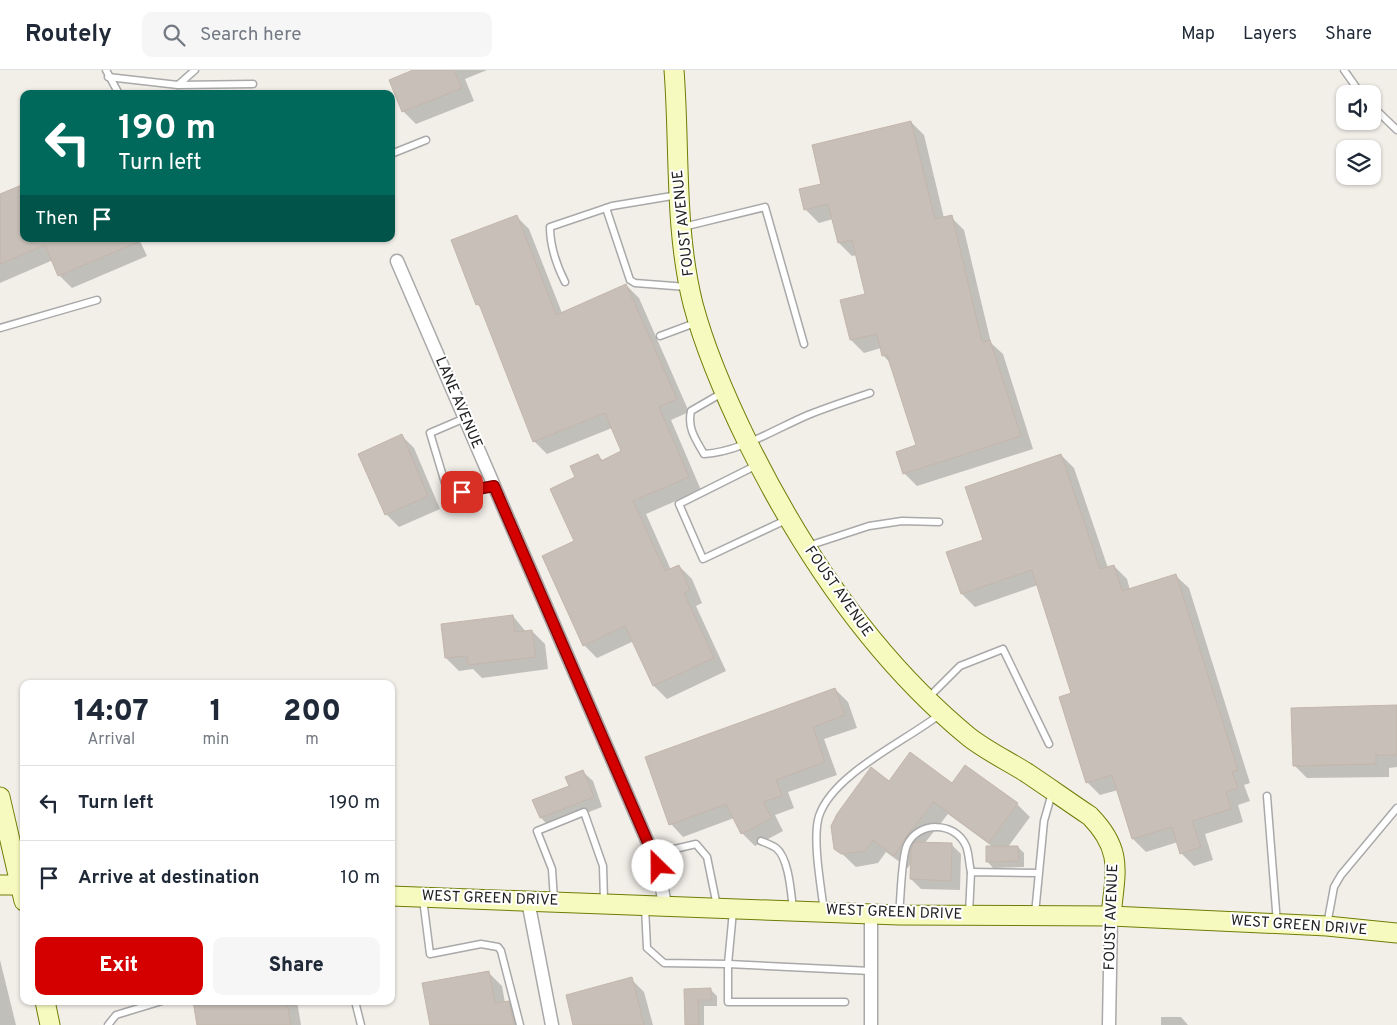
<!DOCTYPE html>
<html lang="en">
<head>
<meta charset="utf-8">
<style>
	body { margin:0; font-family:Overpass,sans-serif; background:#f6f6f7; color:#1f2937; height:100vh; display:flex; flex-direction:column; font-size:19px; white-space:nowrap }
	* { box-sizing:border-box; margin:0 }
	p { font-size:16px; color:#747a83 }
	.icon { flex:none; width:28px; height:28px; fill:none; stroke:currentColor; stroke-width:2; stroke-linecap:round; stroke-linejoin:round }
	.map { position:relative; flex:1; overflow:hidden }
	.drawer { position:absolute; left:20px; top:610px; width:375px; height:325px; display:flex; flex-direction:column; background:#fff; border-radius:10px; box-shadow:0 1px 4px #0004 }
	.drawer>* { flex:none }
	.top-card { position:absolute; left:20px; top:20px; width:375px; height:152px; border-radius:10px; box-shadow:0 1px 4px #0004; background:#00695c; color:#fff; overflow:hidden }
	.fabs { position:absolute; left:1336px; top:15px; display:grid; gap:10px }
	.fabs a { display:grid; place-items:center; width:45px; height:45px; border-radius:10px; background:#fff; box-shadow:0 1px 4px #0004; font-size:25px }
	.pin { position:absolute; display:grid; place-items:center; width:42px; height:42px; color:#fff; margin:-21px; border-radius:10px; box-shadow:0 2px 8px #0006 }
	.me { position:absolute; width:55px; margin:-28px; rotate:337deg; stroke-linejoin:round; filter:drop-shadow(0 0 4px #0008) }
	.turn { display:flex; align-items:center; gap:18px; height:105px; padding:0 15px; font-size:22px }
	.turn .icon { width:65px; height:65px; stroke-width:2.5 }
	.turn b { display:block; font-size:35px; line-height:42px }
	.then { display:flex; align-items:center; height:48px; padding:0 15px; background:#0003; gap:10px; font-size:19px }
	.eta { display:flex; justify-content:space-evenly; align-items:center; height:85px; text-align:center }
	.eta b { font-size:30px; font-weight:800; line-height:35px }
	.primary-button { display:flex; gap:10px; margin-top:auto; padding:10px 15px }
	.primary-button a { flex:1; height:58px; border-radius:10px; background:#d40000; color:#fff; font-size:20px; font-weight:800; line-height:58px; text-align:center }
	.primary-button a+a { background:#f6f6f7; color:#1f2937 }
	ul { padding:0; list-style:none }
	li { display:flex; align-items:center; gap:15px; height:75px; padding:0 15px; border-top:1px solid #e0e1e3 }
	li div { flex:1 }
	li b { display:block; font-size:19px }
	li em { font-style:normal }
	header { display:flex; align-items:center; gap:30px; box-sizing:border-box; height:70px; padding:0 25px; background:#fff; border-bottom:1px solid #e0e1e3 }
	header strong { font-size:24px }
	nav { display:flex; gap:28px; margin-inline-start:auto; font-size:18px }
	.search { width:350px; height:45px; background:#f6f6f7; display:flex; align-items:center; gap:12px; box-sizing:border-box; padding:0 18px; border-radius:10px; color:#747a83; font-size:19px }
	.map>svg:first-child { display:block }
	.shadow { fill:#0003 }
	.building { fill:#c7bfb8; stroke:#c4b6ab }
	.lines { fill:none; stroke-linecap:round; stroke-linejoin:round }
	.lane-casing { stroke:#a9a9a9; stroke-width:9 }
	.street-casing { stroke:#a9a9a9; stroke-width:15 }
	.secondary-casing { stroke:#707d05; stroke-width:21 }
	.lane { stroke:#fff; stroke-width:6 }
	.street { stroke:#fff; stroke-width:12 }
	.secondary { stroke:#f7fabf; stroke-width:19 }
	.route-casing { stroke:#8a0000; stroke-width:12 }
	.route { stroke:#d40000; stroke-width:9 }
	.labels { text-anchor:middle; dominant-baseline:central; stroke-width:4; stroke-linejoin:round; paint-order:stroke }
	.street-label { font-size:15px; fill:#222; stroke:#fff }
</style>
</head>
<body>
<header>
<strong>Routely</strong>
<div class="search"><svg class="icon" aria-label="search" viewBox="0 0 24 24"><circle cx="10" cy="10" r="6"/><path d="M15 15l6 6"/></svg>Search here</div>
<nav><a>Map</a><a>Layers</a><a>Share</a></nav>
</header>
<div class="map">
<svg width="1397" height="955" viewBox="0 0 1397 955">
	<rect width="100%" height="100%" fill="#f2efe9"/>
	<g class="shadow">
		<path d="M417,0H487L465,9L474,31L416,54L403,41Z"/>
		<path d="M911,52L924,65L944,148L951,147L964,160L991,273L1003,284L1033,379L917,416L904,403L918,376L891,294L883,285L881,278L864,283L851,270L866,225L857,185L852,186L839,173L833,149L819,153L806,140L801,120L823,115Z"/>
		<path d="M0,125L24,169H139L147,186L72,218L59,205L53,190L0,213Z"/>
		<path d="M516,146L529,159L562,243L626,215L639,228L689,342L671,350L701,420L646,444L671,500L679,496L692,509L702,533L696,536L726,601L667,629L654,616L634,571L597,588L584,575L575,472L577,408L598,385L603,391L623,382L612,358L547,384L534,371L483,240L477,234Z"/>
		<path d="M401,365L414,378L440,439L399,457L386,444Z"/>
		<path d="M1061,385L1074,398L1108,498L1114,496L1127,509L1130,520L1176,506L1189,518L1250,713L1244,715L1250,731L1238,735L1243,752L1205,764L1213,790L1194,796L1181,783L1178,772L1146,782L1133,769L1118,720L1100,725L1087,712L1072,624L1038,515L975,537L962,524L948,483L984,470Z"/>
		<path d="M513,546L526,562L532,561L545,574L548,599L482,608L473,599L459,601L446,588Z"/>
		<path d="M835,619L848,632L857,658L824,669L837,705L788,722L794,738L775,745L783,761L755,776L742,763L734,748L683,767L671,754Z"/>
		<path d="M1397,636V697L1389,698V707L1307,708L1294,695Z"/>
		<path d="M583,702L593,711L602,737L550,757L541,748Z"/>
		<path d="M889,712L952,715L1017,734L1030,747L1008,777H1018L1024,783V797L993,798L987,791L993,777L948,744L924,774H951L961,784L960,820L921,819L911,809L912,791L908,798L886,782L878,793L856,797L836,778Z"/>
		<path d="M0,890L16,955H0Z"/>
		<path d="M489,903L502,916L505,933L508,932L521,945L523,955H431Z"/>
		<path d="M631,909L644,922L653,955H575Z"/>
		<path d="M686,920H711L717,926V936H704V955H686Z"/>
		<path d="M194,931H297L301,955H198Z"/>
		<path d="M1161,947H1181L1188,955H1161Z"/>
	</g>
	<g class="building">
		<path d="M413,0H454L462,18L402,42L389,10Z"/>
		<path d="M911,51L935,149L952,145L982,272L990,270L1021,366L903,404L896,382L916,375L887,285L882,286L877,264L850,270L840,230L865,224L852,170L838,173L828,134L804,140L799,119L821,114L812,75Z"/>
		<path d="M24,114V169H145L58,206L45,175L0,194V124Z"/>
		<path d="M517,145L556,245L626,214L677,329L659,337L689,407L633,431L665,501L679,495L690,520L684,523L714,588L653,616L625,556L583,576L542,486L574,471L550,419L575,407L570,396L598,384L601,391L621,381L605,343L533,372L479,234L476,235L451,170Z"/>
		<path d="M402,364L428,426L385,445L358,384Z"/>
		<path d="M1061,384L1100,499L1114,495L1122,521L1176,504L1238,700L1232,702L1238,718L1226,722L1231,739L1192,751L1201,777L1180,784L1172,757L1132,769L1112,705L1086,713L1059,627L1071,623L1032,500L961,524L946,482L983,470L965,417Z"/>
		<path d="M513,545L515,562L532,560L536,587L468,595L467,586L445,588L441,554Z"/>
		<path d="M835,618L845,645L813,657L825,692L776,710L782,726L763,732L772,748L741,764L726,734L669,755L645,687Z"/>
		<path d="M1397,635V685H1376V694L1293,696L1291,638Z"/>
		<path d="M910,682L952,713L965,695L1018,733L989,773L934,732L908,764L894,786L873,770L865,781L841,784L834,779L831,756L837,744L871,697L889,711Z"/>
		<path d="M583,700L594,727L540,748L532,730L569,716L565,707Z"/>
		<path d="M915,772L952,773L951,811L910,809L911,779Z"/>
		<path d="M986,776H1018L1019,791L986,792Z"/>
		<path d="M489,901L495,933L509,931L514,955H430L422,913Z"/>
		<path d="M632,907L644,955H573L566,925Z"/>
		<path d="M711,918V930H698L699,955H685L684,919Z"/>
		<path d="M193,931H287L291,955H197Z"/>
	</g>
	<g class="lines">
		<g class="lane-casing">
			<g id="lane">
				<path d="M106,0L119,24"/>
				<path d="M1344,0L1361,24"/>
				<path d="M108,7L178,15L195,0"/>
				<path d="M178,15L253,14"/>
				<path d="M1372,36L1397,60"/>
				<path d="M391,84L426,70"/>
				<path d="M606,138L630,210L635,213L687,217"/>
				<path d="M683,157L765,137L804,274"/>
				<path d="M565,212C556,194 550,177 550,157L612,136L678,125"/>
				<path d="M0,258L97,230"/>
				<path d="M660,266L695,253"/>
				<path d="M722,323L691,341C687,358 696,370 704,384C740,382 775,359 808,345C828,337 849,330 870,323"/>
				<path d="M465,348L430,363L448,423L494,416"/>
				<path d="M757,395L679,434L703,489L788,449"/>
				<path d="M808,476L869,456L902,451L939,452"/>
				<path d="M928,628L960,596L1003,579L1049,674"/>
				<path d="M1267,726L1277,853"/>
				<path d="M761,771C766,773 772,775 776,778C789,788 791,823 793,839"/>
				<path d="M653,784L696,774L707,787L717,836"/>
				<path d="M423,829L430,884L481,874L498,877L501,881L520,955"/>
				<path d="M554,830L552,799L537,761L584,742L603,796L604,831"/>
				<path d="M645,837L647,878L664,893L728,894L733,841"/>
				<path d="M824,841C821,817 812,768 819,746C833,704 904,672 939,645"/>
				<path d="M899,844C901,827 901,789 907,775C918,751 955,751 966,776C969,783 969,794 971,802"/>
				<path d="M969,844L971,802L1038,803"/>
				<path d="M1035,844L1044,751L1052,723"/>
				<path d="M1327,855L1334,817L1341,805L1397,738"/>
				<path d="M355,931L361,955"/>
				<path d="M845,932H728V894L871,901"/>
				<path d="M108,955L116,945L162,931"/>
			</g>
		</g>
		<g class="street-casing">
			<g id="street">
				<path d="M397,191L658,796L665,835"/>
				<path d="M528,831L552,955"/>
				<path d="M871,955V844"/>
				<path d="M1109,955L1111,846"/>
			</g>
		</g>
		<g class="secondary-casing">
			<g id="secondary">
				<path d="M674,0C680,77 674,158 693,234C706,283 726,328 748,373C803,484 873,588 969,667C987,681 1008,691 1027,703C1048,717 1069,732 1090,746C1124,781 1115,802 1111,846"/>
				<path d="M0,727L24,831"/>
				<path d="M0,815H24"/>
				<path d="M391,826L899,845L1111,846L1327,856L1397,863"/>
				<path d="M45,931L50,955"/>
			</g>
		</g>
		<use href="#lane" class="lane"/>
		<use href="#street" class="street"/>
		<use href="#secondary" class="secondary"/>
	</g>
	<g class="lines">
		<g class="route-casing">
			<path id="route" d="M462,422L494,416L658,796"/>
		</g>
		<use href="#route" class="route"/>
	</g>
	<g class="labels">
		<g class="street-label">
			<text transform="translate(684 153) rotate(-96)">FOUST AVENUE</text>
			<text transform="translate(458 333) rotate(67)">LANE AVENUE</text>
			<text transform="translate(838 522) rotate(55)">FOUST AVENUE</text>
			<text transform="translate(490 829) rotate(2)">WEST GREEN DRIVE</text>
			<text transform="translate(894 843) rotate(2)">WEST GREEN DRIVE</text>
			<text transform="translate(1112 847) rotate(-88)">FOUST AVENUE</text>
			<text transform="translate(1299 856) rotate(4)">WEST GREEN DRIVE</text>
		</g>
	</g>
</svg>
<div class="fabs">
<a><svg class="icon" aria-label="sound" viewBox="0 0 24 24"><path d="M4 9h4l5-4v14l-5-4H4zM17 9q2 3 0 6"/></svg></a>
<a><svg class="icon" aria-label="layers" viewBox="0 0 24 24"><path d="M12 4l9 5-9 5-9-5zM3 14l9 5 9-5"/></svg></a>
</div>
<div class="pin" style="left:462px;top:422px;background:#d93025"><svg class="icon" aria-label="arrive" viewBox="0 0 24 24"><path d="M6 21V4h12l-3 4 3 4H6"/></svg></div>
<svg class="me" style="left:658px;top:796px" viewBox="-20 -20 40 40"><circle r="19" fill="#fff"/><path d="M0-13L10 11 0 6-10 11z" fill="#d40000"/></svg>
<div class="top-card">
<div class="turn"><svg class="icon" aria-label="left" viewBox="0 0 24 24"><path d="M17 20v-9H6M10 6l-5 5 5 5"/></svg><div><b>190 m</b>Turn left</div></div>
<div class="then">Then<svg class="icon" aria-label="arrive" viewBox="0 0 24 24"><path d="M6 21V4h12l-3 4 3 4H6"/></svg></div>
</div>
<section class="drawer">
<div class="eta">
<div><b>14:07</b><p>Arrival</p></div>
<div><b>1</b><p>min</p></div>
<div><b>200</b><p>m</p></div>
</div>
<ul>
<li><svg class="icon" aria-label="left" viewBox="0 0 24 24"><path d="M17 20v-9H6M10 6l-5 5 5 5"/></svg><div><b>Turn left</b></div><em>190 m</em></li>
<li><svg class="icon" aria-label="arrive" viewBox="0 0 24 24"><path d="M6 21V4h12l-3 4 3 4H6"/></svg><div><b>Arrive at destination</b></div><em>10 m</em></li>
</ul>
<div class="primary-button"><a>Exit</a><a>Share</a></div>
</section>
</div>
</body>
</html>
